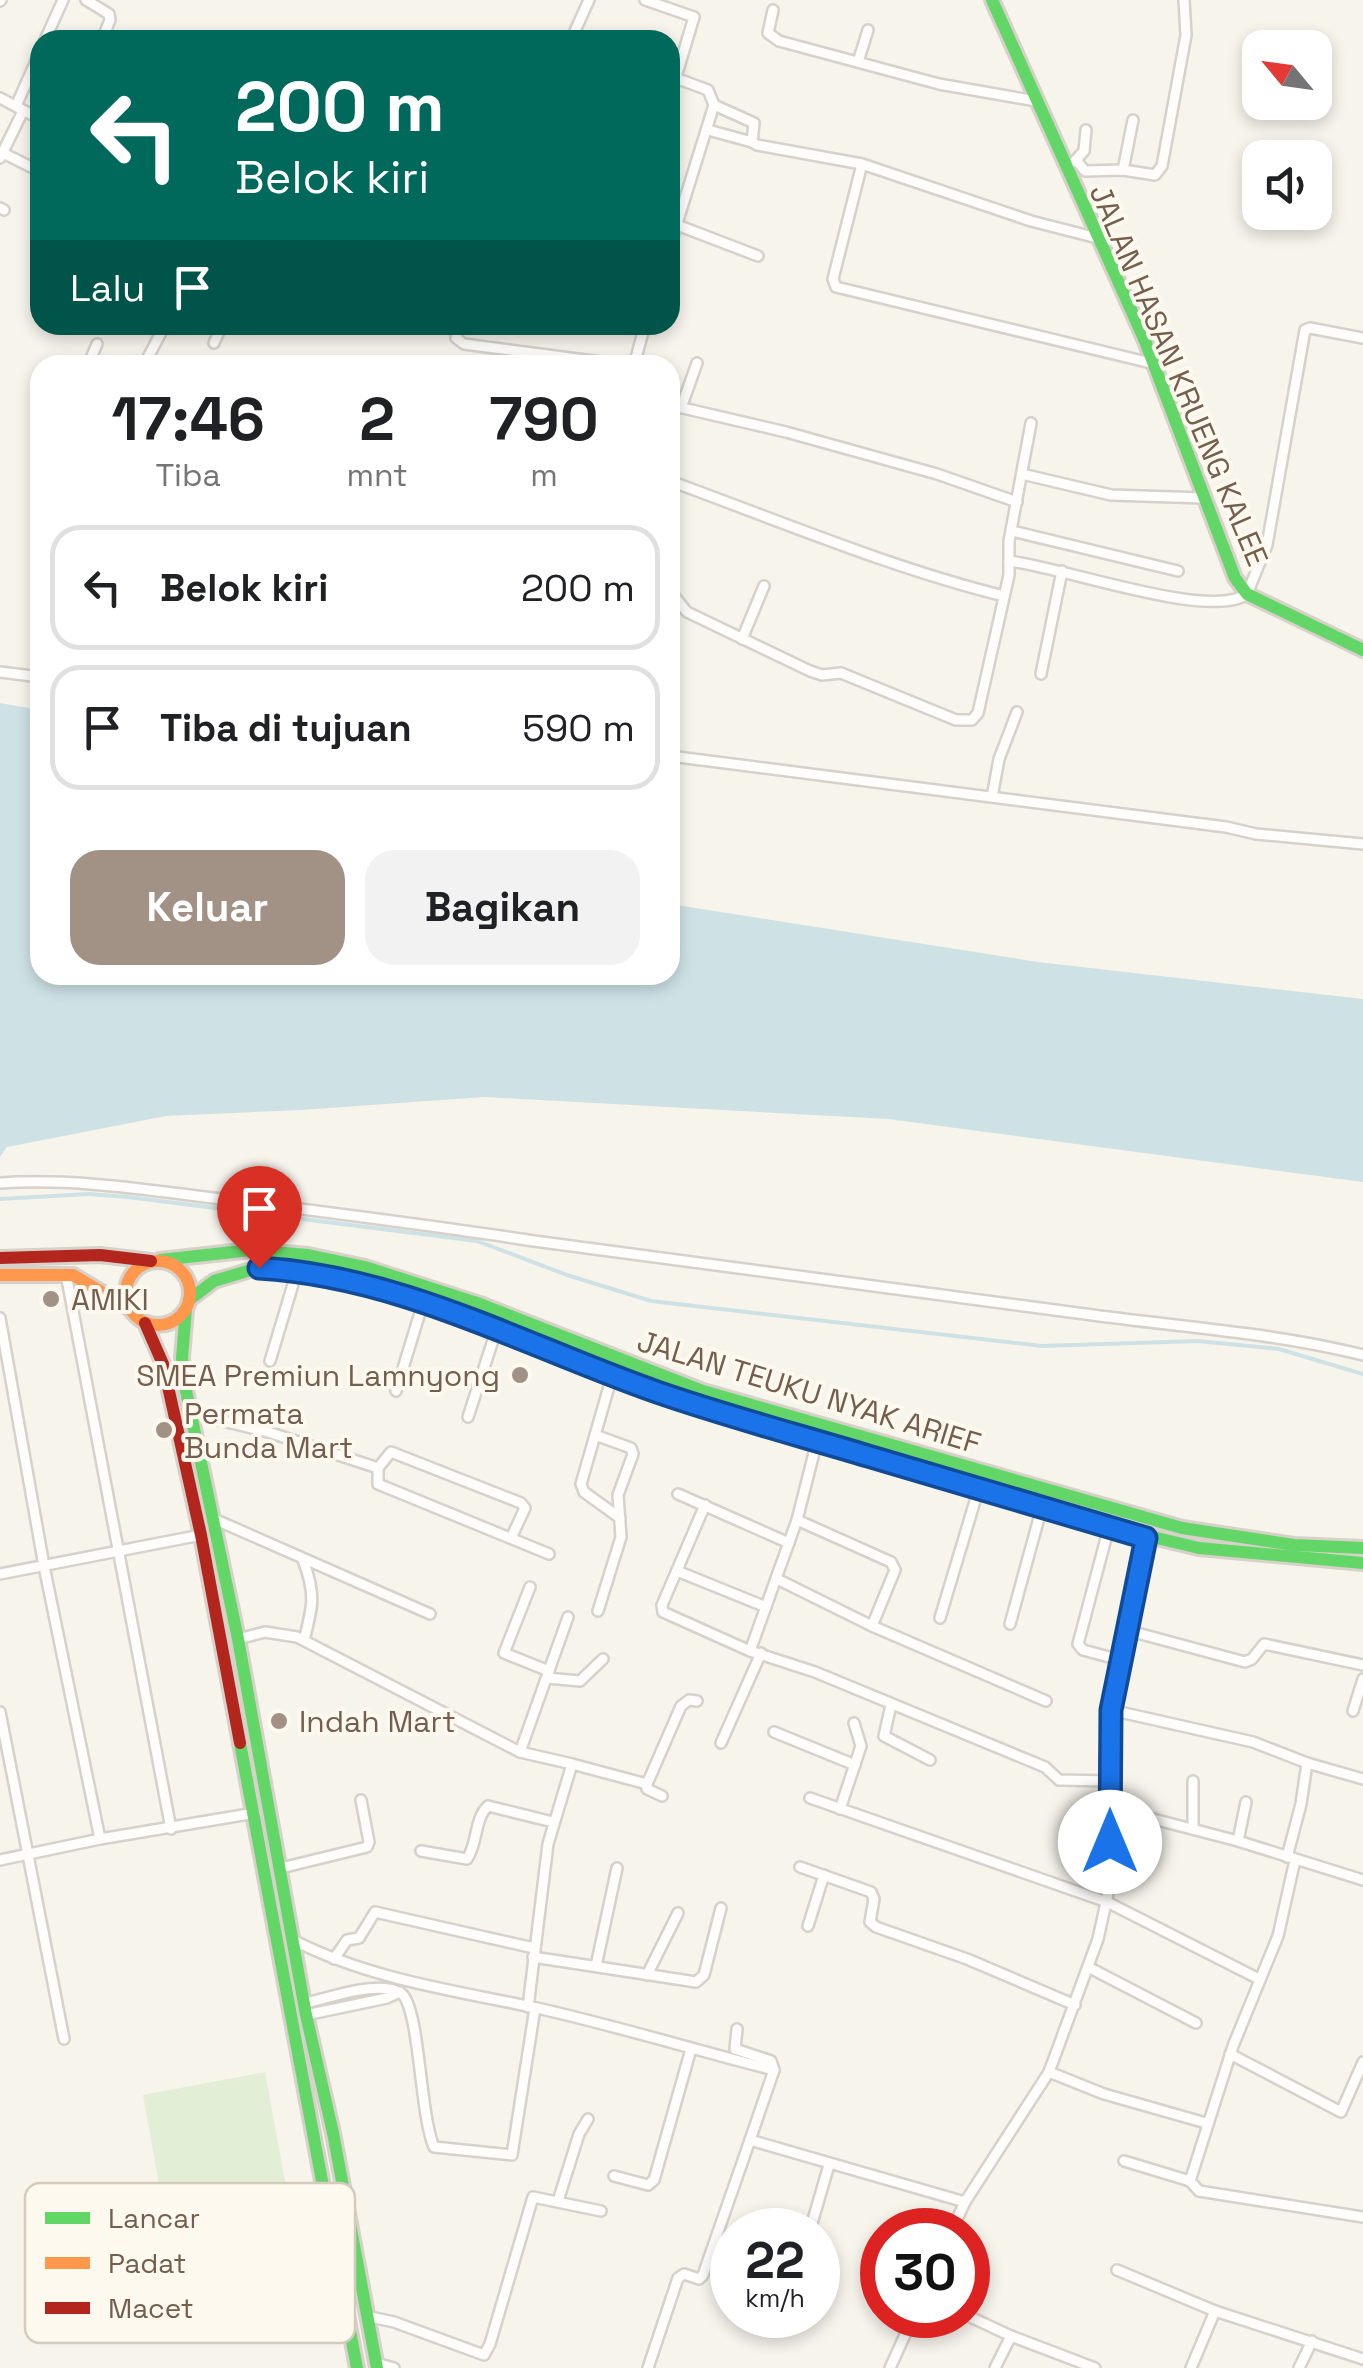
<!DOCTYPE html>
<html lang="id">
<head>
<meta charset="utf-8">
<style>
	body { margin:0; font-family:"Space Grotesk",sans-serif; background:#f2f2f2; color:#202124; height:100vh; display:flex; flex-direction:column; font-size:38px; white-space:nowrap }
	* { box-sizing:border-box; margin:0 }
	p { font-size:32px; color:#757577 }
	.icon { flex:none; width:55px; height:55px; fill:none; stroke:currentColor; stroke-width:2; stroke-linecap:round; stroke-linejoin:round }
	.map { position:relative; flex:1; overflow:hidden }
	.panel { position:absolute; left:30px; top:355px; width:650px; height:630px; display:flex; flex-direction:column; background:#fff; border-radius:30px; box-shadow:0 5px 15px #0003 }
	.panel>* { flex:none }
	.guide { position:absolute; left:30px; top:30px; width:650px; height:305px; border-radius:30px; box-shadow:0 5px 15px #0003; background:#00695c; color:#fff; overflow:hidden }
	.needle { width:65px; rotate:299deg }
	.tools { position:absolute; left:1242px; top:30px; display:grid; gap:20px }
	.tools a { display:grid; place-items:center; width:90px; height:90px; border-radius:20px; background:#fff; box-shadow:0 5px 15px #0003; font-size:50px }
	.speed { position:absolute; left:710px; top:2208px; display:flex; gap:20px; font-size:50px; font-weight:700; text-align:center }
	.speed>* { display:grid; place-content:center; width:130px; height:130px; border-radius:50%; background:#fff; box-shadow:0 5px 15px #0003; line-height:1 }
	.speed small { font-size:25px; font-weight:400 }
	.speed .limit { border:15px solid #d22; background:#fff; color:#111 }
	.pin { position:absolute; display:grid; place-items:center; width:85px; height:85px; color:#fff; margin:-102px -42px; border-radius:50% 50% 50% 0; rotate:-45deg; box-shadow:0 0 10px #0007 }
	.pin .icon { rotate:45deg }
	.me { position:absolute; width:110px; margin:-55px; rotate:0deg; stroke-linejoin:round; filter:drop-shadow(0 0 8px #0008) }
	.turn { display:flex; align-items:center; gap:35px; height:210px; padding:0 40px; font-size:45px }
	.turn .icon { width:130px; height:130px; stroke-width:2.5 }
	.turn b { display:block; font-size:70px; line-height:85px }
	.then { display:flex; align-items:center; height:95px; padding:0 40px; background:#0003; gap:20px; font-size:38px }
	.eta { display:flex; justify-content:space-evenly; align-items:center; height:170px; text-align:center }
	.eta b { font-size:60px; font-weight:600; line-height:70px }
	.action { display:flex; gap:20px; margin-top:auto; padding:20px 40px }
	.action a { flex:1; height:115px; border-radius:30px; background:#a29285; color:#fff; font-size:40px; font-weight:600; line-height:115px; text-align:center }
	.action a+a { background:#f2f2f2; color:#202124 }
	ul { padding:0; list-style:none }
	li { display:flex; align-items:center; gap:30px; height:125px; margin:0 20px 15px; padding:0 20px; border:5px solid #e0e0e0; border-radius:30px }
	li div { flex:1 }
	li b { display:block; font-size:38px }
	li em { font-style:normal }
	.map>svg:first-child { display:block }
	.green { fill:#e3eed7 }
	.water { fill:#cee2e6 }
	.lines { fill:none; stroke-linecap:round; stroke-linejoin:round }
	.stream { stroke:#cee2e6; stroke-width:4 }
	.street-casing { stroke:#d6d1ca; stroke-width:14 }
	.fast-casing { stroke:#d7d1ca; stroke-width:18 }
	.slow-casing { stroke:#d7d1ca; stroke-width:18 }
	.jam-casing { stroke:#d7d1ca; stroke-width:18 }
	.street { stroke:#fefdfc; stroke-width:9 }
	.fast { stroke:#63d668; stroke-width:12 }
	.slow { stroke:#ff974d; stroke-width:12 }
	.jam { stroke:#b3261e; stroke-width:12 }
	.route-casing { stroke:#114b97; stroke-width:25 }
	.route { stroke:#1a73e8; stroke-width:18 }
	.poi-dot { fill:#a29285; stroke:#fef9ee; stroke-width:4 }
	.labels { text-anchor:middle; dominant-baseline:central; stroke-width:8; stroke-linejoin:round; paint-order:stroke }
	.street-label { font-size:30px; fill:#745e4d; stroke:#fef9ee }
	.poi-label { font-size:30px; fill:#745e4d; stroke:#fef9ee; text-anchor:start }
	.key { fill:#fef9ee; stroke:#d5cabe; stroke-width:2.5 }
	.key-label { font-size:28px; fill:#745e4d }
</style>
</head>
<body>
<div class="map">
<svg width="1363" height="2368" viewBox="0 0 1363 2368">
	<rect width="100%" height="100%" fill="#f7f4ec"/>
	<path class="green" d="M265,2072L310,2317L187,2340L143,2095Z"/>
	<path class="water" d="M0,703L40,710V975H670V904L1038,962L1363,999V1182L888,1119L484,1097L301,1110L166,1116L7,1147L0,1157Z"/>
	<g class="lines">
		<path class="stream" d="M0,1199L89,1194L128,1197L477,1241L567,1275L651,1301L1042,1346L1198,1341L1279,1349L1363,1374"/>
		<g class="street-casing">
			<g id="street">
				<path d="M86,0L109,14L110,20L102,40"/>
				<path d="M645,0L694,17L676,77"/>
				<path d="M0,1L1,0"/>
				<path d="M773,10L768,33L779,41L939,84L1036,101"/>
				<path d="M45,40L63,0"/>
				<path d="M571,40L589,0"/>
				<path d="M858,62L868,30"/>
				<path d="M670,76L708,90L714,105L670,246"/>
				<path d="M0,98L40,119"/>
				<path d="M714,105L754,123L752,142L757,145L862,164L1031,221L1101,239"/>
				<path d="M16,106L40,52"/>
				<path d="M708,130L752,142"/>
				<path d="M3,153L33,168"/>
				<path d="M0,158L23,111"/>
				<path d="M1077,161L1085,171L1123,170L1155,175L1162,166L1186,35L1184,0"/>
				<path d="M1074,162L1084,151L1086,130"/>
				<path d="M862,164L833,279L836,287L1155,364"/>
				<path d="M1123,170L1133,120"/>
				<path d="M0,208L4,210"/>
				<path d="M677,225L758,256"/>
				<path d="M459,325L456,338L464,344L608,363H634"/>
				<path d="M214,343L222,325"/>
				<path d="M88,365L97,344"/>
				<path d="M144,365L165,325"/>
				<path d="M634,365L645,325"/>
				<path d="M670,405L786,432L937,474L1017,502"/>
				<path d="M681,408L697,363"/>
				<path d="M1022,474L1111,495L1204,498"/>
				<path d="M670,481C780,521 891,568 1004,596"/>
				<path d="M1012,531L1178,571"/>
				<path d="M1009,561C1059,566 1210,621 1247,594L1267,545L1305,330L1310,328L1363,338"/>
				<path d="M670,591L687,612L810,671L822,675L841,673L956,720H972L978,713L1009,575V541L1031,423"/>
				<path d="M742,639L764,586"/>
				<path d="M0,672L40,677"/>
				<path d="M1041,674L1062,571"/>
				<path d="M670,756L1226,827L1256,834L1363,844"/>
				<path d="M992,797L999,759L1017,712"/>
				<path d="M0,1183C75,1178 147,1190 222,1199C326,1212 430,1225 534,1241C717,1266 901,1290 1085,1314C1178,1327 1271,1332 1363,1355"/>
				<path d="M66,1274L171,1829"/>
				<path d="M0,1318L44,1566L100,1839"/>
				<path d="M270,1361L297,1271"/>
				<path d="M612,1376L581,1484L584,1492L620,1518"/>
				<path d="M396,1391L423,1303"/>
				<path d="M191,1413L268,1432L378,1468V1484L549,1554"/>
				<path d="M468,1417L497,1328"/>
				<path d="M595,1435L631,1448L633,1454L618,1495L621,1537L598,1611"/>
				<path d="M378,1468L391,1452L521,1503L525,1508L512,1536"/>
				<path d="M678,1494L789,1543"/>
				<path d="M705,1505L662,1605L663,1612L750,1651L815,1672L1045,1767L1059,1780L1110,1781"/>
				<path d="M214,1519L430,1614"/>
				<path d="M797,1520L891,1562L895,1570L872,1626"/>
				<path d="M1109,1527L1078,1644L1083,1650L1120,1660"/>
				<path d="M303,1560C316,1594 313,1606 304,1640"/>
				<path d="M677,1571L766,1607"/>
				<path d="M0,1574L201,1535"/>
				<path d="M777,1579L872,1626L1046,1701"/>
				<path d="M530,1587L504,1653L549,1671"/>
				<path d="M940,1618L978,1491"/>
				<path d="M1010,1624L1042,1507"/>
				<path d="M1126,1630L1245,1662L1252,1659L1264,1644L1363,1665"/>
				<path d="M238,1639L265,1632L297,1637L520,1752L572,1764L548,1844L528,2007"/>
				<path d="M750,1651L797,1520L817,1441"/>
				<path d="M547,1678L580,1681L603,1659"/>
				<path d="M891,1705L884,1736L930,1760"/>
				<path d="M1111,1710L1253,1742L1307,1763L1363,1779"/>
				<path d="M1353,1711L1363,1679"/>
				<path d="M0,1712L64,2039"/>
				<path d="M774,1732L855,1765"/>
				<path d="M721,1743L761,1653"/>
				<path d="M520,1752L568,1617"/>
				<path d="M572,1764L647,1784L681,1706L689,1700L697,1701"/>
				<path d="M647,1784V1789L662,1796"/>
				<path d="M810,1798L1107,1902L1259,1979"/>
				<path d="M1111,1808L1238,1841L1363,1880"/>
				<path d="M840,1809L861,1746L854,1723"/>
				<path d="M1193,1829V1781"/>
				<path d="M1238,1841L1246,1802"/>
				<path d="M421,1851L467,1859C478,1843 474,1819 488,1806L553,1822"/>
				<path d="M1287,1857L1301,1804L1307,1763"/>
				<path d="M0,1860L100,1839L255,1813"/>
				<path d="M1295,1860L1278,1936L1233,2046L1190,2181L1199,2191L1363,2217"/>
				<path d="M800,1867L871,1892L874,1899L870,1922L876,1927L967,1959L1075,2005"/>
				<path d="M281,1868L367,1847L369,1842L361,1800"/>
				<path d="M808,1926L824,1875"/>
				<path d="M295,1941C370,1979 456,1991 537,2008C617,2026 695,2050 774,2070L750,2140L965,2202"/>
				<path d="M533,1957L696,1982L704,1975L721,1908"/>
				<path d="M334,1959L347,1940L359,1938L375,1912L534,1948"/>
				<path d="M596,1966L617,1868"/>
				<path d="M1090,1968L1196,2023"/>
				<path d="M647,1975L678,1913"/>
				<path d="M305,2003C330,1998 362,1985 389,1989C392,1989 400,1992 403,1995C420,2015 420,2115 434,2147L512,2155L535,2008"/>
				<path d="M306,2015L387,1998L400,1992"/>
				<path d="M737,2029L735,2049L771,2061L774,2070"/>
				<path d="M1230,2054L1341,2112L1363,2062"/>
				<path d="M1049,2072L1104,2094L1206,2123"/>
				<path d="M1124,2161L1190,2181"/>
				<path d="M614,2176L648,2185L654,2180L691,2049"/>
				<path d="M558,2201L579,2134L588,2119"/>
				<path d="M810,2230L829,2165"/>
				<path d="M952,2230L965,2202L1049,2072L1098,1939L1109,1889L1111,1710L1146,1537"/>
				<path d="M1117,2270L1215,2311L1363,2359"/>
				<path d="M966,2315L1011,2336L1095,2368"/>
				<path d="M366,2316L394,2322L484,2355L490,2344L533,2197L601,2211"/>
				<path d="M776,2317L777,2315"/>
				<path d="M376,2363L394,2368"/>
				<path d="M648,2368L678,2278L684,2274L699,2279L703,2275L750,2140"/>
				<path d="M890,2368L914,2315"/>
				<path d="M995,2368L1011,2336"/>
				<path d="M1191,2368L1215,2311"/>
				<path d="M1299,2368L1312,2341"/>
			</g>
		</g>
		<g class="fast-casing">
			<g id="fast">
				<path d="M992,0L1145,341L1235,578L1247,594L1363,650"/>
				<path d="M160,1260L251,1250L308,1255L365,1267L480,1304L703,1391L1182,1528L1294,1545L1363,1548"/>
				<path d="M189,1300L214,1281L254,1269L300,1271L347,1280L437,1307L658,1393L1077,1519L1199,1548L1363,1563"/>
				<path d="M186,1309L182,1358L185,1386L238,1639L306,2015L333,2133L377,2368"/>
				<path d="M240,1743L357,2368"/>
			</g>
		</g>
		<g class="slow-casing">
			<g id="slow">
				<circle cx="158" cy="1293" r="32"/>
				<path d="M0,1275H73L130,1309"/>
			</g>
		</g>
		<g class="jam-casing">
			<g id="jam">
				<path d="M0,1258L100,1255L151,1261"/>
				<path d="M145,1323L163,1364L201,1535L240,1743"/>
			</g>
		</g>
		<use href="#street" class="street"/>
		<use href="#fast" class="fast"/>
		<use href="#slow" class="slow"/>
		<use href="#jam" class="jam"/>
	</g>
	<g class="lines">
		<g class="route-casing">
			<path id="route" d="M259,1268C400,1276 526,1346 657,1392C726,1416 798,1435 868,1456C961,1483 1053,1511 1146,1538L1111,1710L1110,1842"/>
		</g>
		<use href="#route" class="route"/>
	</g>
	<g class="poi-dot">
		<circle cx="51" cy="1299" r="10"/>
		<circle cx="520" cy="1375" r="10"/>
		<circle cx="164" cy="1430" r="10"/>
		<circle cx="279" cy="1721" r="10"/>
	</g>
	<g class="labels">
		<g class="street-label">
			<text transform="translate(1179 375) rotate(67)">JALAN HASAN KRUENG KALEE</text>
			<text transform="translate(809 1392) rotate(17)">JALAN TEUKU NYAK ARIEF</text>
		</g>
		<g class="poi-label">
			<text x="71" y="1299">AMIKI</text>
			<text x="500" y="1375" text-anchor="end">SMEA Premiun Lamnyong</text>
			<text x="184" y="1413">Permata<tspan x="184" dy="34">Bunda Mart</tspan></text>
			<text x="299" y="1721">Indah Mart</text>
		</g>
	</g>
	<rect x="25" y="2183" width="330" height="160" rx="15" class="key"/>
	<rect x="45" y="2212" width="45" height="12" fill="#63d668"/>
	<rect x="45" y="2257" width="45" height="12" fill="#ff974d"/>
	<rect x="45" y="2302" width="45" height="12" fill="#b3261e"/>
	<g class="key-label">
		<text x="108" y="2228">Lancar</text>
		<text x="108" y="2273">Padat</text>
		<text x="108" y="2318">Macet</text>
	</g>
</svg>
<div class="tools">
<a><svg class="needle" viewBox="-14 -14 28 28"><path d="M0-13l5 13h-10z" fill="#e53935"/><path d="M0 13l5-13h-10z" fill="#757577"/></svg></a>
<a><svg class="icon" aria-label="sound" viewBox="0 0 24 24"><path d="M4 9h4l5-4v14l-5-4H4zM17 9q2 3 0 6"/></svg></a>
</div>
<div class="speed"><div>22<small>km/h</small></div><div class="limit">30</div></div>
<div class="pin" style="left:259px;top:1268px;background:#d93025"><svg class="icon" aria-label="arrive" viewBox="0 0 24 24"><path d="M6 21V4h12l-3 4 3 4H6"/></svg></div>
<svg class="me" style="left:1110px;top:1842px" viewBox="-20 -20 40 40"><circle r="19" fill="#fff"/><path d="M0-13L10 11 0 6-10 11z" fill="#1a73e8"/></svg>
<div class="guide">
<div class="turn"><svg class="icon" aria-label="left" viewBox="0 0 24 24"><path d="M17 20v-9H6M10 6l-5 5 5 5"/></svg><div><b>200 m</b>Belok kiri</div></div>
<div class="then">Lalu<svg class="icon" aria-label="arrive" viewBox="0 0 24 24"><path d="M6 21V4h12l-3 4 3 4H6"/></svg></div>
</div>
<section class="panel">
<div class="eta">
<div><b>17:46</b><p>Tiba</p></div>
<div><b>2</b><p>mnt</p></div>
<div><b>790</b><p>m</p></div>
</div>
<ul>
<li><svg class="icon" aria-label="left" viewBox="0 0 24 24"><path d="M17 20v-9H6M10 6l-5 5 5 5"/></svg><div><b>Belok kiri</b></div><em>200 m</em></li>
<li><svg class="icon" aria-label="arrive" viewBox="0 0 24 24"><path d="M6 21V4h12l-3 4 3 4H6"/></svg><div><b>Tiba di tujuan</b></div><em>590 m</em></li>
</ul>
<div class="action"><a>Keluar</a><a>Bagikan</a></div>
</section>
</div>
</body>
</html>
